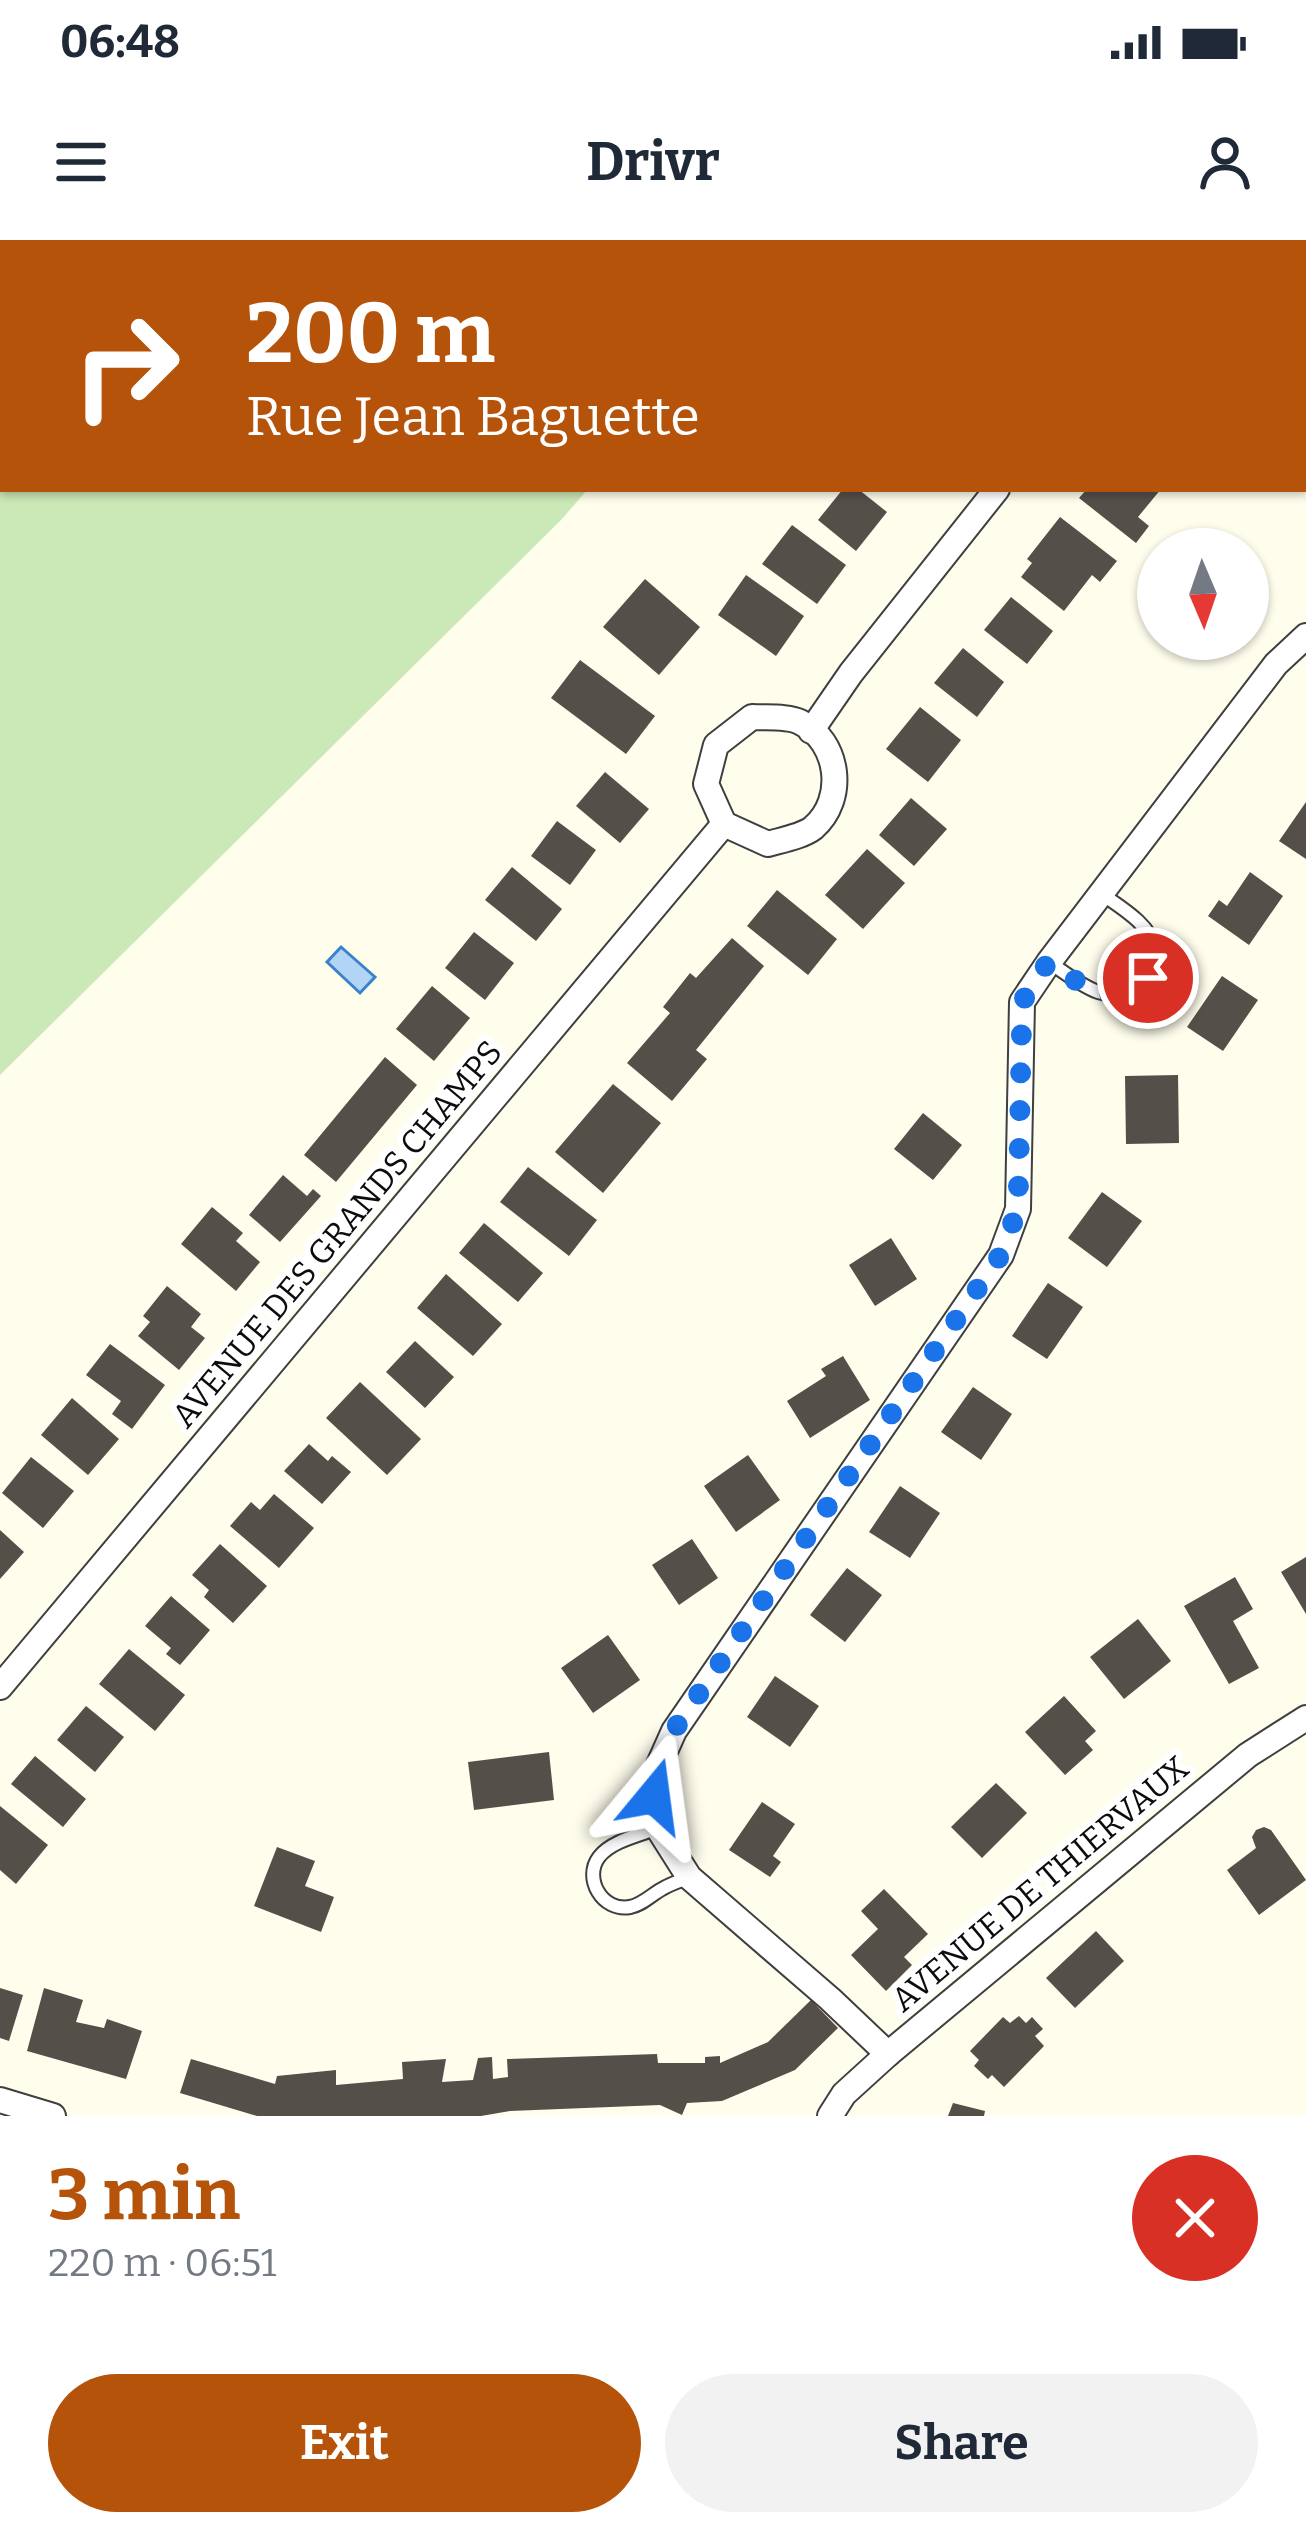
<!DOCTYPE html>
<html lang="en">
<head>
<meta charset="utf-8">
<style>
	body { margin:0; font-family:Bitter,serif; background:#f2f2f3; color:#1f2937; height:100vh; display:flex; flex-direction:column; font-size:45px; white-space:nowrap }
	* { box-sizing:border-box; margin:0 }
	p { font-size:39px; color:#747a83 }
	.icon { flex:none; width:66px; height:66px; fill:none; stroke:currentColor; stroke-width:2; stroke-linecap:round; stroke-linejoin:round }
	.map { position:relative; height:1876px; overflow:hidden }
	.panel { display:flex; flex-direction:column; background:#fff; flex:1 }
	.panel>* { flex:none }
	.top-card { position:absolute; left:0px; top:0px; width:1308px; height:252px; box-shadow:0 3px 9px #0004; background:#b45309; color:#fff; overflow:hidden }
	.needle { width:78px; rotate:178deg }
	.controls { position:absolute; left:1137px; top:288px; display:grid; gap:24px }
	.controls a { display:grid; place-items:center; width:132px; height:132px; border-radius:50%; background:#fff; box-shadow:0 3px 9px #0004; font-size:60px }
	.pin { position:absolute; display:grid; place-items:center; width:102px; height:102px; color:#fff; margin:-51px; border:6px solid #fff; border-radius:50%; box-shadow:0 3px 12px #0007 }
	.me { position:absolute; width:132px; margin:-66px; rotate:16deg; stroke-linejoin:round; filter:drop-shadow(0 0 9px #0008) }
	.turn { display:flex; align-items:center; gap:42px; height:252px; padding:0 48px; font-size:54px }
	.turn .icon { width:156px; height:156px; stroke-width:2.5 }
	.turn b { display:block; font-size:84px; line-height:102px }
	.round { display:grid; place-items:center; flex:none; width:126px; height:126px; border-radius:63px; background:#f2f2f3 }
	.overview { display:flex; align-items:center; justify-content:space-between; height:204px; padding:0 48px }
	h1 { font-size:72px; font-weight:700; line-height:90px; color:#b45309 }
	.button { display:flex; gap:24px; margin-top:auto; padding:24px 48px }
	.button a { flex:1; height:138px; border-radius:72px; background:#b45309; color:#fff; font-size:48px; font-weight:700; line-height:138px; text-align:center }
	.button a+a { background:#f2f2f3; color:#1f2937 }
	.status { display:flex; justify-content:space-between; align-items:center; height:84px; padding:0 60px; background:#fff; direction:ltr }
	.status svg { height:33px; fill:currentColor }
	header { display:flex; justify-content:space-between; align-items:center; height:156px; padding:0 48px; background:#fff; font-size:54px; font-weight:700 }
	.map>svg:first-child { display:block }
	.green { fill:#cbe8b7 }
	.water { fill:#b2d5f5; stroke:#3982cc; stroke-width:3 }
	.building { fill:#554f49 }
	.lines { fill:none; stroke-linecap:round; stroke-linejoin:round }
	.lane-casing { stroke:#3f3f3f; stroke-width:16 }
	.street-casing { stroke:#3f3f3f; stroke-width:28 }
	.lane { stroke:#fff; stroke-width:12 }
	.street { stroke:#fff; stroke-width:24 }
	.tree { fill:#87a87b }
	.route { stroke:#1a73e8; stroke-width:21; stroke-dasharray:0 37.8 }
	.labels { text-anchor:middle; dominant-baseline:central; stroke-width:12; stroke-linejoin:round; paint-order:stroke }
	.street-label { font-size:33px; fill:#0c0c0c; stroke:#fff }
</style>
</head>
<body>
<div class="status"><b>06:48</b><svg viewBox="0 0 49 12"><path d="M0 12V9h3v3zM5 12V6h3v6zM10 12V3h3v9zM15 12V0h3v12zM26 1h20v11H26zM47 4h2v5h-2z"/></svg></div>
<header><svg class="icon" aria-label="menu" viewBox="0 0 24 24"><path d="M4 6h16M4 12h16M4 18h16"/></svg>Drivr<svg class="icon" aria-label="person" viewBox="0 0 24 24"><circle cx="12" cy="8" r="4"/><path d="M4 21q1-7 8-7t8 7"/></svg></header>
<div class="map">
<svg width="1306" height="1876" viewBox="0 0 1306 1876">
	<rect width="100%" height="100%" fill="#fffdec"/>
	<path class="green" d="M0,0H826L823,3H3V249H588L561,280L0,835Z"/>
	<path class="water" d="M341,707L375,737L360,753L327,722Z"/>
	<g class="building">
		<path d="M843,249H858L887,272L856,311L818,280Z"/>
		<path d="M1087,249H1161L1138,277L1149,286L1136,303L1079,258Z"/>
		<path d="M1060,277L1117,321L1100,342L1092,335L1064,371L1021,337L1032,323L1027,319Z"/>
		<path d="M792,285L846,325L817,364L762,324Z"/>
		<path d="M746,335L804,376L776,416L718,375Z"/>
		<path d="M645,339L700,387L659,435L603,387Z"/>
		<path d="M1011,357L1053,391L1027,424L984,390Z"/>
		<path d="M963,408L1004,442L977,477L934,443Z"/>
		<path d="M580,420L655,476L626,514L551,458Z"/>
		<path d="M920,467L961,500L928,542L886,509Z"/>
		<path d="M605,532L649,569L620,603L576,566Z"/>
		<path d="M911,558L947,589L914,626L879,595Z"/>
		<path d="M1306,562V619L1279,601Z"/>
		<path d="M557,581L596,610L570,645L531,616Z"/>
		<path d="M867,609L905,643L863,689L825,655Z"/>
		<path d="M512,627L562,669L536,701L485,660Z"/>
		<path d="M1250,632L1283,656L1249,705L1208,676L1219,660L1227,666Z"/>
		<path d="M777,650L837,699L808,735L747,686Z"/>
		<path d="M474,692L514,723L485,760L445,728Z"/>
		<path d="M732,698L764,726L696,810L707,819L672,861L627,823L670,773L663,767L690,733L696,738Z"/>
		<path d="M1222,736L1258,760L1223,811L1187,787Z"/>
		<path d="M432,746L470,778L434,821L396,789Z"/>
		<path d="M385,817L417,845L336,942L304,915Z"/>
		<path d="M1178,835L1179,903L1126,904L1125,836Z"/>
		<path d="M613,844L661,883L603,953L555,912Z"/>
		<path d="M923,873L962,905L933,940L894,909Z"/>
		<path d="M528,927L597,980L569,1016L500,962Z"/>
		<path d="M283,935L307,956L313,949L321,956L280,1002L249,975Z"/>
		<path d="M1102,952L1142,981L1107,1027L1068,998Z"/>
		<path d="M212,967L243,993L236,1001L260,1022L236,1051L181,1004Z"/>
		<path d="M484,983L543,1033L518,1062L459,1013Z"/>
		<path d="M891,998L917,1039L875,1066L849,1025Z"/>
		<path d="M446,1034L502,1084L473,1116L417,1068Z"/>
		<path d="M1048,1043L1083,1067L1047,1119L1012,1096Z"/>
		<path d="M167,1046L201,1074L191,1087L205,1098L179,1130L138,1096L150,1082L143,1076Z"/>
		<path d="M415,1101L454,1137L425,1168L386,1132Z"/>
		<path d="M110,1104L165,1145L132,1189L112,1174L121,1161L86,1135Z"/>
		<path d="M843,1116L870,1160L810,1198L787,1161L826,1136L821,1129Z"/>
		<path d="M360,1142L421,1199L387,1235L326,1178Z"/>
		<path d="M973,1147L1012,1174L981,1220L941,1192Z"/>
		<path d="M72,1158L119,1199L88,1235L41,1195Z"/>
		<path d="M309,1204L328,1221L332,1216L351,1232L322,1264L284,1231Z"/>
		<path d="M748,1215L780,1260L736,1292L704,1246Z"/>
		<path d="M31,1217L74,1251L43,1288L2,1253Z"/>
		<path d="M900,1246L940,1273L910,1318L869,1292Z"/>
		<path d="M274,1254L314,1288L279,1328L230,1286L251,1262L260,1270Z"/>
		<path d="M0,1290L24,1312L0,1339Z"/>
		<path d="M692,1299L718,1338L679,1365L652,1325Z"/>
		<path d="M220,1304L267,1346L233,1383L204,1357L209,1350L192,1335Z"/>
		<path d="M1306,1317V1374L1281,1332Z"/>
		<path d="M847,1328L882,1355L845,1402L810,1375Z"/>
		<path d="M1235,1337L1253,1369L1233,1381L1259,1428L1229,1444L1184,1366Z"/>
		<path d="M171,1356L210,1390L180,1425L166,1414L171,1408L145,1386Z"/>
		<path d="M1138,1379L1171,1421L1124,1459L1090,1417Z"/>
		<path d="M608,1395L640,1440L593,1473L561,1428Z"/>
		<path d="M129,1409L185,1455L155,1491L99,1444Z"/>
		<path d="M775,1436L819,1466L790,1507L747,1477Z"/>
		<path d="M1064,1456L1096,1491L1085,1501L1093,1510L1065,1535L1025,1492Z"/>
		<path d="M86,1466L124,1497L95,1532L57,1500Z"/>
		<path d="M549,1512L554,1560L474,1570L468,1522Z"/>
		<path d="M35,1516L86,1559L63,1587L11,1544Z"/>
		<path d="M996,1543L1027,1573L982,1618L951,1587Z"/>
		<path d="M762,1562L795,1584L773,1616L781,1622L770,1637L729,1610Z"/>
		<path d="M0,1566L48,1605L16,1644L0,1630Z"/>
		<path d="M1264,1587L1271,1590L1306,1640L1259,1675L1227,1630L1256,1608L1252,1597L1256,1590Z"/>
		<path d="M277,1607L315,1621L305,1646L334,1657L321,1692L254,1666Z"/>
		<path d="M884,1649L928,1694L904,1717L912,1725L886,1751L851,1715L878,1689L861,1671Z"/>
		<path d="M1096,1691L1124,1721L1075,1768L1046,1738Z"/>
		<path d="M0,1748L23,1755L9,1801L0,1798Z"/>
		<path d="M44,1748L83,1760L76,1782L104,1788L107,1779L142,1791L126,1839L27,1811Z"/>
		<path d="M811,1760L838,1788L795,1830L722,1861L687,1863L682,1875L660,1865L510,1871L481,1876H257L180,1853L191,1819L275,1844L277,1836L336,1830V1845L403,1839L402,1822L446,1819L442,1842L473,1840L478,1818L492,1817L493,1839L508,1837L507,1819L657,1814L658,1823H705V1817L720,1816V1823L768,1802Z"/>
		<path d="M1019,1776L1026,1783L1032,1777L1043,1789L1035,1796L1044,1806L1004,1847L992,1835L988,1839L974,1826L979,1820L970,1811L1003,1777L1010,1783Z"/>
		<path d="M953,1863L985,1871L984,1876H948Z"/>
	</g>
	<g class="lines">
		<g class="lane-casing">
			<g id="lane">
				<path d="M1049,722C1064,732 1081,746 1098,752C1126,762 1161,740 1155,708C1150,684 1120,667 1102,654"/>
				<path d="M658,1588C640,1595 611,1601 599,1617C583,1638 602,1672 630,1667C642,1665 651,1655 662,1649C670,1644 679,1641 688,1638"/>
			</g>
		</g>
		<g class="street-casing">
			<g id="street">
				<path d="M1191,3L1193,0"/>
				<path d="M752,477C767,478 788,476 800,482C839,501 847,559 813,588C803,596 782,600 768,604L724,584L706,544L716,505Z"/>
				<path d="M811,491L851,433L997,249"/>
				<path d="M0,1447L724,584"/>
				<path d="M888,1814L830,1759L689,1637L658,1588L654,1556L657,1529L674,1491L1001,1015L1018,969L1022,762L1049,722L1276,424L1306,396"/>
				<path d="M0,1860L53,1876"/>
				<path d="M830,1876L844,1854L888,1814L1248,1515L1306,1478"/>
			</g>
		</g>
		<use href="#lane" class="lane"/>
		<use href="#street" class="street"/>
	</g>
	<circle class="tree" cx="1119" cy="719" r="12"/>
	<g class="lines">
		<path class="route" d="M654,1556L657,1528L674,1490L1000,1016L1018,969L1022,762L1048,722C1082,744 1112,773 1148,738"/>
	</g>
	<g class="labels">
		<g class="street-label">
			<text transform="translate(337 994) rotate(-50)">AVENUE DES GRANDS CHAMPS</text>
			<text transform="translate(1040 1644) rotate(-40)">AVENUE DE THIERVAUX</text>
		</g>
	</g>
</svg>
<div class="controls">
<a><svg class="needle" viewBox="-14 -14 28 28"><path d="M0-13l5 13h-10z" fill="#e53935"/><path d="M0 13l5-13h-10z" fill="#747a83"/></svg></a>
</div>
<div class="pin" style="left:1148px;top:738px;background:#d93025"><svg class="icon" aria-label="arrive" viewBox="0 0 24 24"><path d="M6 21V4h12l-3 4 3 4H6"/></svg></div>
<svg class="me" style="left:654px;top:1556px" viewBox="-20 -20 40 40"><path d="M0-17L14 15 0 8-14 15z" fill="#1a73e8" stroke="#fff" stroke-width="4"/></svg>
<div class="top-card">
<div class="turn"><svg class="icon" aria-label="right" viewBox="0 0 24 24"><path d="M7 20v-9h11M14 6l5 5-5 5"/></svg><div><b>200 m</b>Rue Jean Baguette</div></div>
</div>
</div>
<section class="panel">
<div class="overview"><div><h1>3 min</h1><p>220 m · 06:51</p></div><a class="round" style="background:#d93025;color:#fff"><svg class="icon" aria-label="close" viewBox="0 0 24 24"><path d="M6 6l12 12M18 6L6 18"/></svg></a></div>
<div class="button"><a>Exit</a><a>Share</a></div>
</section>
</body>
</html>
